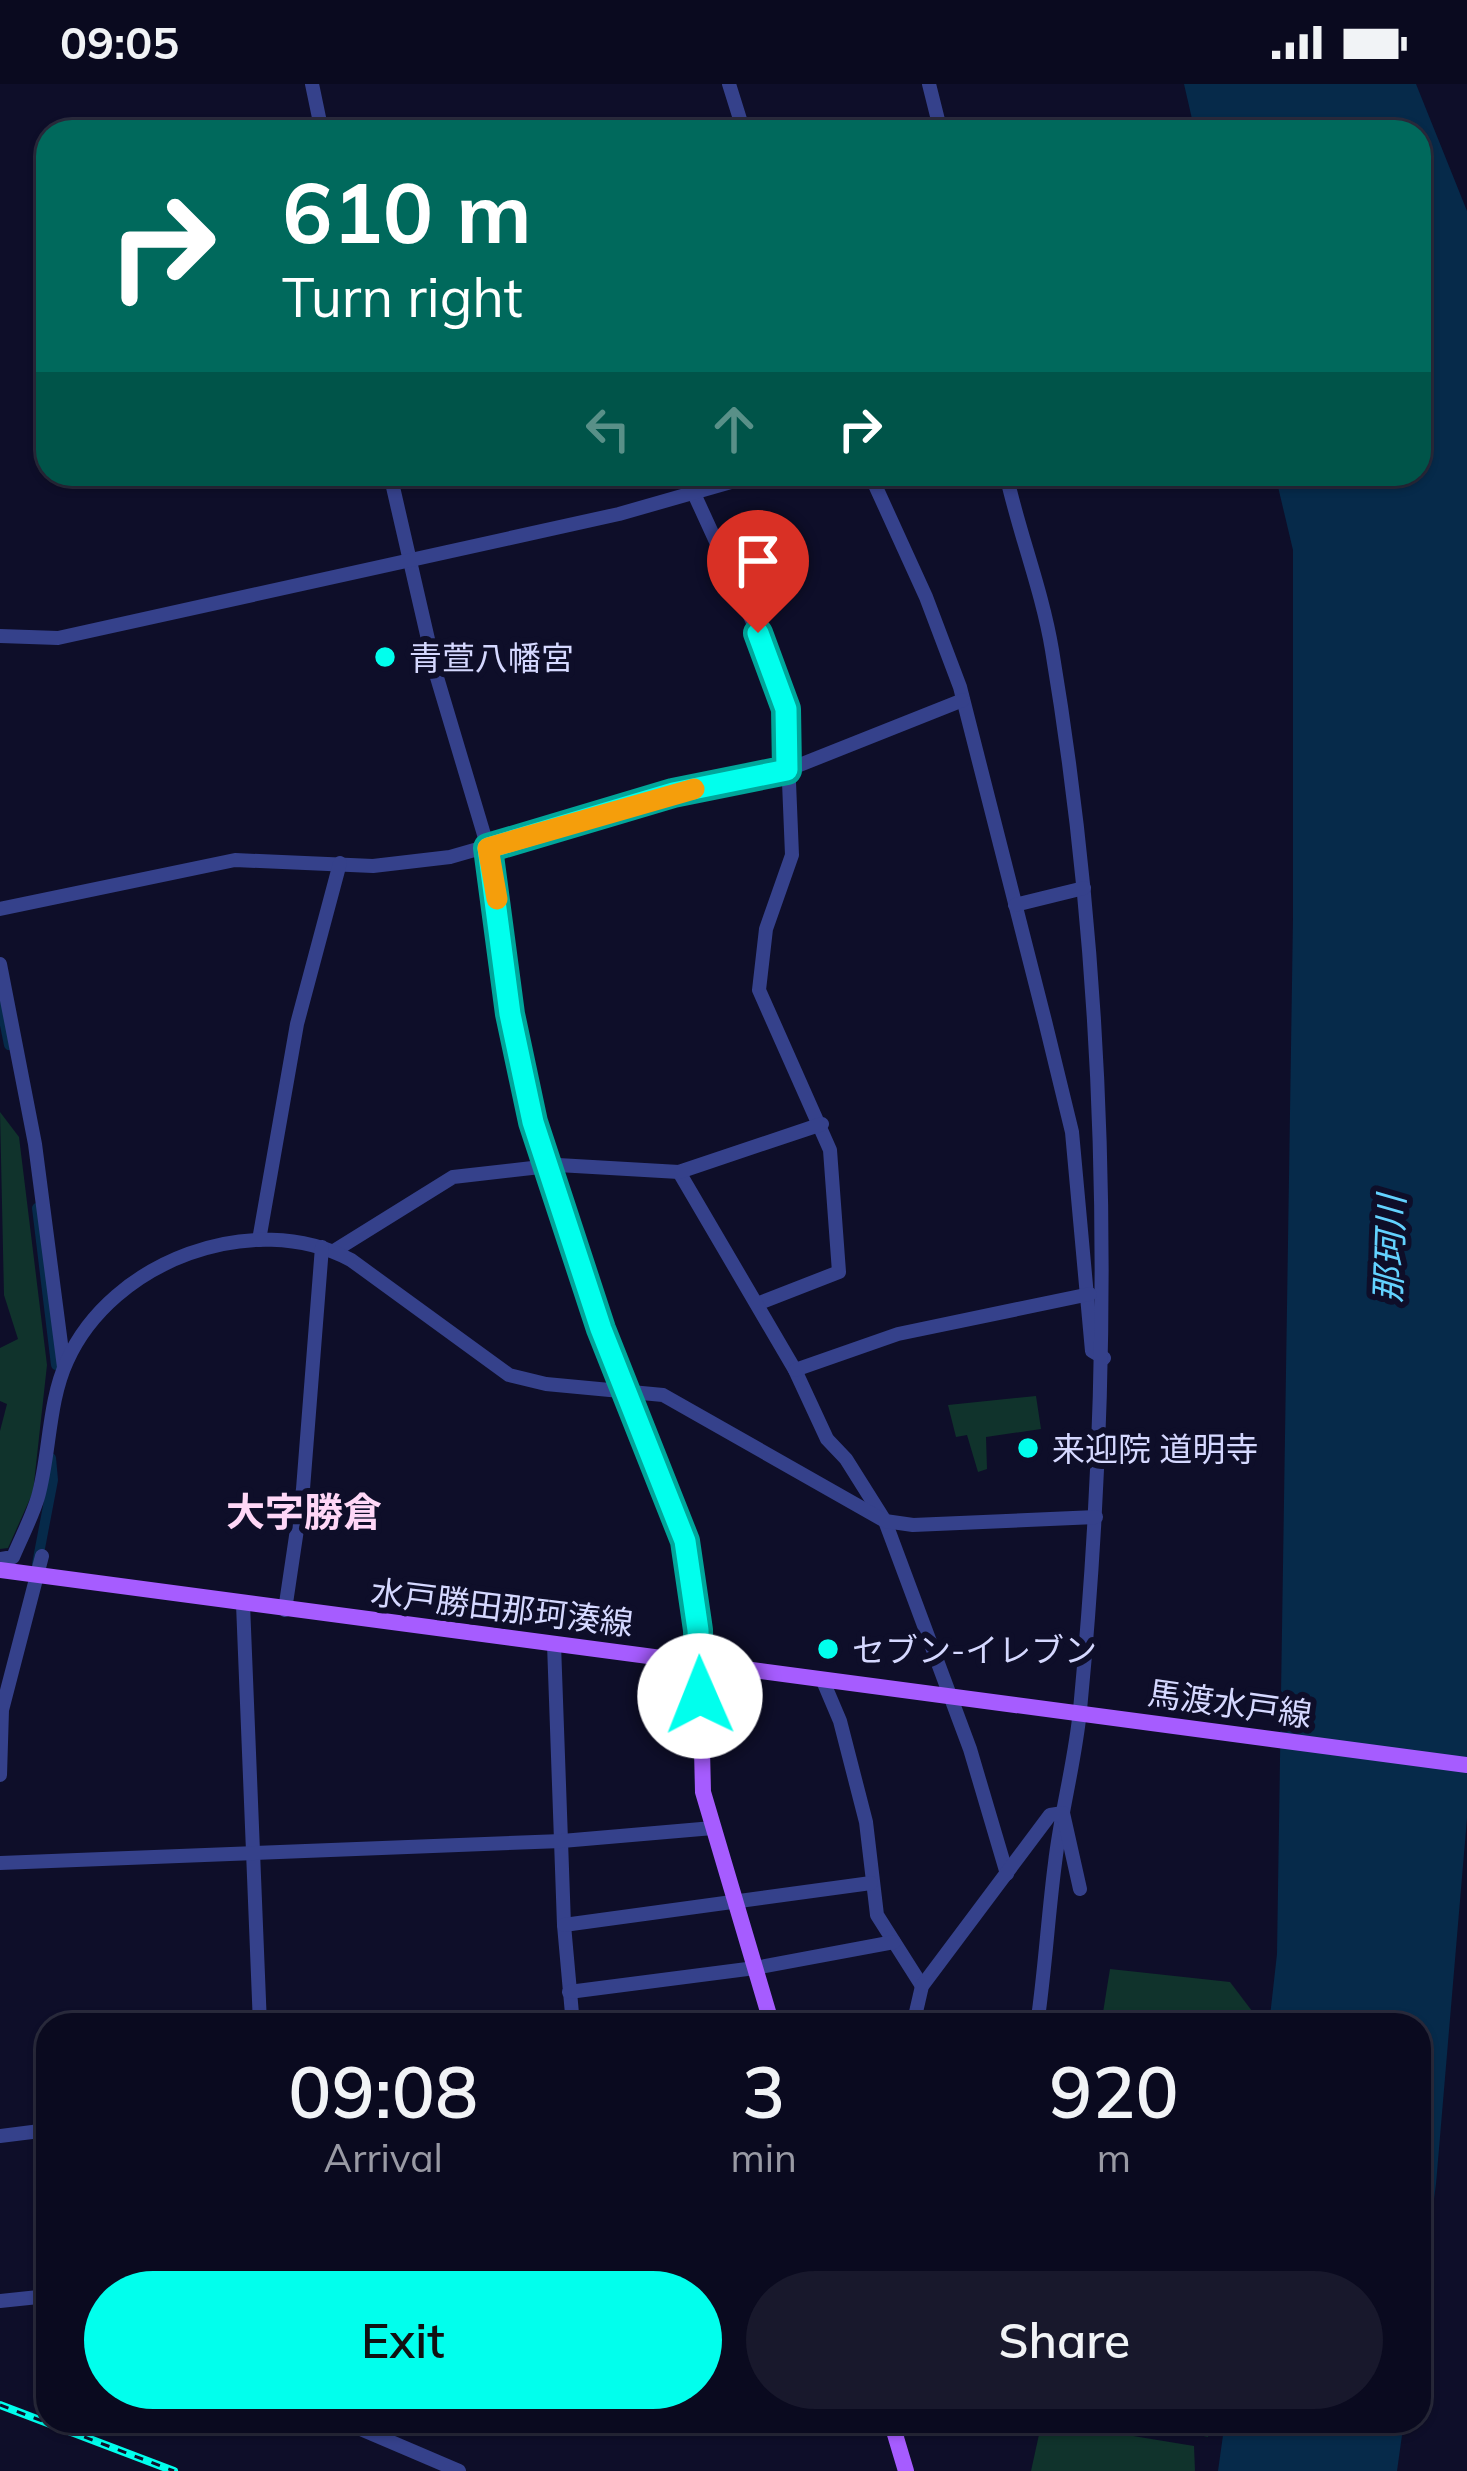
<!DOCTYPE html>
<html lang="en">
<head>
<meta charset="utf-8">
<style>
	body { margin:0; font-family:Mulish,"Noto Sans JP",sans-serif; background:#18182c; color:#f1f3f6; height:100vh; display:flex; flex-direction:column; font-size:45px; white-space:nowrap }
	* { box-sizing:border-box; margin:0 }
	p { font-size:39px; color:#999aa4 }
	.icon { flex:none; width:66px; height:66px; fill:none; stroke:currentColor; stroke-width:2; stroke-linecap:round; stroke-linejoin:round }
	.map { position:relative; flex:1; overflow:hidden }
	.drawer { position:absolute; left:36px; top:1929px; width:1395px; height:420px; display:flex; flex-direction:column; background:#0a0a1f; border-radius:36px; box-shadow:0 3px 9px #0004,0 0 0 3px #2a2b3d }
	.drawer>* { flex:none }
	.guide { position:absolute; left:36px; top:36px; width:1395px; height:366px; border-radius:36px; box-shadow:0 3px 9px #0004,0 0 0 3px #2a2b3d; background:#00695c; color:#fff; overflow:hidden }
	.pin { position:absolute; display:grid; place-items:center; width:102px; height:102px; color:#fff; margin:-123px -51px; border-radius:50% 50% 50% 0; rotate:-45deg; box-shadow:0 0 12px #0007 }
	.pin .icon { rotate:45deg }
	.me { position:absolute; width:132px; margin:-66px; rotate:359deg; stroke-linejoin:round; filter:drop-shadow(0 0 9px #0008) }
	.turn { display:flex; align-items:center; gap:42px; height:252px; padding:0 48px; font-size:54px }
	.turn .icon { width:156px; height:156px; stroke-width:2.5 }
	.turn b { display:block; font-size:84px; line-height:102px }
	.lanes { display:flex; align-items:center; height:114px; padding:0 48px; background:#0003; justify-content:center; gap:60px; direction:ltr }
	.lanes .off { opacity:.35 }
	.eta { display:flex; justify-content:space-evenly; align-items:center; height:204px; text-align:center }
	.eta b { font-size:72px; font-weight:600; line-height:84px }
	.button { display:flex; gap:24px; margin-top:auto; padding:24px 48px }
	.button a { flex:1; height:138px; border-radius:72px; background:#01ffed; color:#111; font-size:48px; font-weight:600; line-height:138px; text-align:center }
	.button a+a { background:#18182c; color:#f1f3f6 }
	.status { display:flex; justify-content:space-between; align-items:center; height:84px; padding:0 60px; background:#0a0a1f; direction:ltr }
	.status svg { height:33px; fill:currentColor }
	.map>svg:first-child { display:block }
	.green { fill:#10332c }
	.water { fill:#062a4a }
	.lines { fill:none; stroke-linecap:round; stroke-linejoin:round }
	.canal { stroke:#062a4a; stroke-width:10 }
	.minor { stroke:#35418b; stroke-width:14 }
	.major { stroke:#a65cff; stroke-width:16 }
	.rail-casing { stroke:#01ffed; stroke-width:8 }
	.rail { stroke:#0e0e29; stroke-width:3; stroke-dasharray:9; stroke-linecap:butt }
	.route-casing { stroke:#01a69a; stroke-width:30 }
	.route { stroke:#01ffed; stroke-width:21 }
	.slow { stroke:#f59e0b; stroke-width:21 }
	.poi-dot { fill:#01ffed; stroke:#0e0e29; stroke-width:4.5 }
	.labels { text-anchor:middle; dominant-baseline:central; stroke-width:12; stroke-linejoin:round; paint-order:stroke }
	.poi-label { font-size:33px; fill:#d5d8ff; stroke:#0e0e29; text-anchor:start }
	.street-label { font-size:33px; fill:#d5d8ff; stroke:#0e0e29 }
	.water-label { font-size:36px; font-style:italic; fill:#63d2ff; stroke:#0e0e29 }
	.quarter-label { font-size:39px; font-weight:bold; fill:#ffd7f7; stroke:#0e0e29 }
</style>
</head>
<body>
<div class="status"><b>09:05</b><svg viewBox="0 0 49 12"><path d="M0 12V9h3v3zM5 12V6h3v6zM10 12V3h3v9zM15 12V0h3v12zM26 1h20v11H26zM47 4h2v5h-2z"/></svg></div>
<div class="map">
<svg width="1467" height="2387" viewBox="0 0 1467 2387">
	<rect width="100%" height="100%" fill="#0e0e29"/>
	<g class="green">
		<path d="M0,1028L19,1053L47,1281L33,1408L8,1464L0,1465V1347L7,1320L0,1317V1264L18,1255L4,1211Z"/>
		<path d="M1036,1312L1041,1345L986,1353L987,1385L978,1388L967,1351L956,1353L948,1321Z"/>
		<path d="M1110,1885L1230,1898L1252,1927L1251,1941H1101Z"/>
		<path d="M1042,2337L1194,2362L1195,2387H1031Z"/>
		<path d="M1134,2337H1210L1208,2353Z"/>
	</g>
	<g class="water">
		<path d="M1184,0H1416L1467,127V1734L1436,2100L1419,2227V1941H1269L1277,1870L1293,834V466L1275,390H1419V48H1195Z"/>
		<path d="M1225,2337H1404L1397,2387H1218Z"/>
	</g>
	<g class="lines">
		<g class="canal">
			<path d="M0,916L9,961"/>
			<path d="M37,1124L56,1281"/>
			<path d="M37,1480L53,1396L51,1374"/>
		</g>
		<g class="minor">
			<path d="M312,0L322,48"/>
			<path d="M729,0L744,48"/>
			<path d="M929,0L941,48"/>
			<path d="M390,390L436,590L488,764L510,930L534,1038L601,1245L685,1457L700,1580"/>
			<path d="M685,390L773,582L786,625L792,771L766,845L759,906L830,1066L839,1188L757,1220"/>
			<path d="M870,390L926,513L960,603L1045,937L1072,1048L1092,1267L1104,1274"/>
			<path d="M1006,390C1019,449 1042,506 1052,566C1111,918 1114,1271 1080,1626C1075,1678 1061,1727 1055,1779C1048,1832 1045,1887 1037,1941"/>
			<path d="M0,552L58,554L619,430L759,390"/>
			<path d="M1015,821L1084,804"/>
			<path d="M0,825L235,776L373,782L450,773L673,709L787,686L963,616"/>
			<path d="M0,880L35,1060L64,1283"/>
			<path d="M679,1088L795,1286L827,1355L846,1375L885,1437L970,1665L1007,1790"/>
			<path d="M259,1156L297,940L340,779"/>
			<path d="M334,1167L453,1093L558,1081L679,1088L822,1040"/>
			<path d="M795,1286L898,1250L1090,1210"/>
			<path d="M0,1475L13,1473C21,1454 32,1433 38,1413C50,1370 48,1318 67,1277C112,1177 253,1124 351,1176L509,1291L546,1300L663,1311L885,1437L913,1441L1096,1433"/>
			<path d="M243,1520L260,1941"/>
			<path d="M285,1526L303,1405L322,1163"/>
			<path d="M554,1560L564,1841L573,1941"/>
			<path d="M823,1597L840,1637L866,1738L877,1831L922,1902"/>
			<path d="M0,1691L2,1626L42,1472"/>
			<path d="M0,1779L562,1757L713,1744"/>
			<path d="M564,1841L871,1799"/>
			<path d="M569,1908L755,1884L894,1858"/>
			<path d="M913,1941L922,1902L1050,1731L1063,1729L1080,1805"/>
			<path d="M0,2052L48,2046"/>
			<path d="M0,2217L48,2212"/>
			<path d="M342,2337L459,2387"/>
			<path d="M894,2348L931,2337"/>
		</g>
		<g class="major">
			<path d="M0,1486L1467,1681"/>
			<path d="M700,1580L703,1708L772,1941"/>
			<path d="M891,2337L906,2387"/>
		</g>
		<g class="rail-casing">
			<path id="rail" d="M0,2321L174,2387"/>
		</g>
		<use href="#rail" class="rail"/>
	</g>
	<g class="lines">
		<g class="route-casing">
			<path id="route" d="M700,1612L698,1546L685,1457L601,1245L533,1038L510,930L488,764L673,709L787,686L786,625L758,549"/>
		</g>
		<use href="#route" class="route"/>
		<path class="slow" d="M497,815L488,764L694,705"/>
	</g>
	<g class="poi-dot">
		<circle cx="385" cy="573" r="12"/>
		<circle cx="1028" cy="1364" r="12"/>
		<circle cx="828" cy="1565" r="12"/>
	</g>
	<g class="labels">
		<g class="poi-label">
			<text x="409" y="573">青萱八幡宮</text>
			<text x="1052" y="1364">来迎院 道明寺</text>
			<text x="852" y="1565">セブン-イレブン</text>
		</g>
		<g class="street-label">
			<text transform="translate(502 1523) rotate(7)">水戸勝田那珂湊線</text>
			<text transform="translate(1230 1619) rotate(8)">馬渡水戸線</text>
		</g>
		<g class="water-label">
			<text transform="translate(1389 1165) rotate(-88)">那珂川</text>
		</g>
		<g class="quarter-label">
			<text x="304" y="1427">大字勝倉</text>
		</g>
	</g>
</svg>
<div class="pin" style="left:758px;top:549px;background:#d93025"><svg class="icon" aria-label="arrive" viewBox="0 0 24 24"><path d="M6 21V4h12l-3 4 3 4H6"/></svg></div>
<svg class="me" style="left:700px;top:1612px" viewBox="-20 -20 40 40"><circle r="19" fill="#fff"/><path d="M0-13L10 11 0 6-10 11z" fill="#01ffed"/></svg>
<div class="guide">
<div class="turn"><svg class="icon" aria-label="right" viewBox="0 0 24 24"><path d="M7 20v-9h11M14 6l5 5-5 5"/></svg><div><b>610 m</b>Turn right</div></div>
<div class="lanes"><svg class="icon off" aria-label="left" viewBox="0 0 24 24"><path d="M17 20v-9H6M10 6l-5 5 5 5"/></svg><svg class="icon off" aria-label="ahead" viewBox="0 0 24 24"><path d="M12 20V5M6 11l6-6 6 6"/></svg><svg class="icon" aria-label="right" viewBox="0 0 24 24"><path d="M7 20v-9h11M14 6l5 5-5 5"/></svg></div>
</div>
<section class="drawer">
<div class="eta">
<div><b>09:08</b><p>Arrival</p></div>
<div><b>3</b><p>min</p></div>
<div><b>920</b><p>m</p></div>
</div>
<div class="button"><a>Exit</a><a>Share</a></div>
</section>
</div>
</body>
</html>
